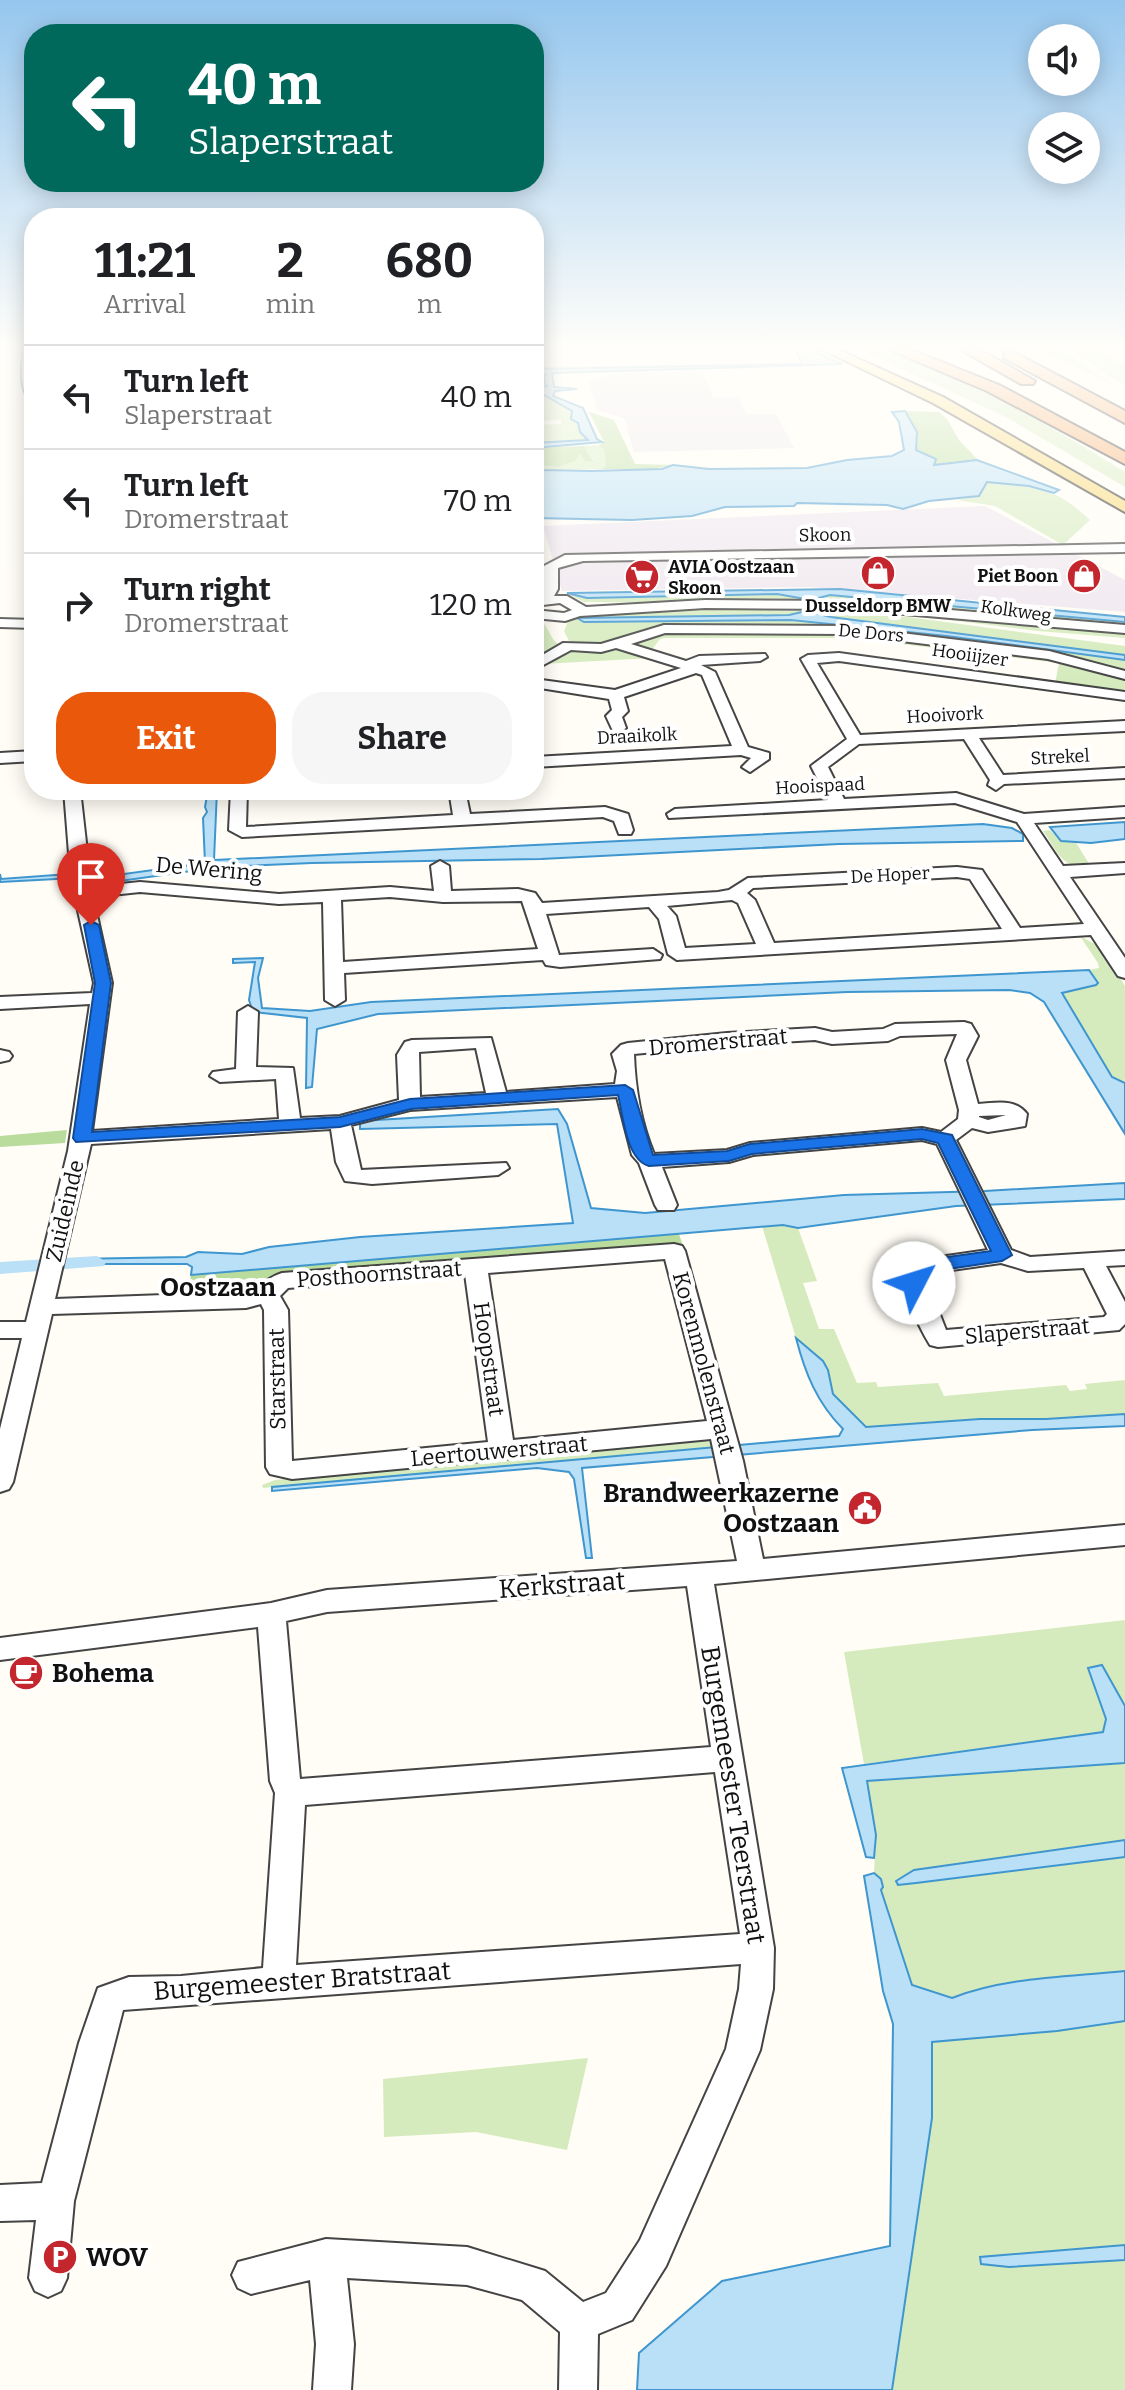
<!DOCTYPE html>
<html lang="en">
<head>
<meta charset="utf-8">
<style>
	body { margin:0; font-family:Bitter,serif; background:#f6f6f6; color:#202124; height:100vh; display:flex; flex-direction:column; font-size:30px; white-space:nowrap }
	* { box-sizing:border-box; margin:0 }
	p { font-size:26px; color:#757577 }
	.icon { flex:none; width:44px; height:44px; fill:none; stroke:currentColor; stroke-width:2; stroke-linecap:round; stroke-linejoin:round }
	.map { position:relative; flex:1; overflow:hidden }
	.side { position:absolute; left:24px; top:208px; width:520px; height:592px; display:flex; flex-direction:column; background:#fff; border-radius:32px; box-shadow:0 4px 20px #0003 }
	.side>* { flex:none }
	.top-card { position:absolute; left:24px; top:24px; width:520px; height:168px; border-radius:32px; box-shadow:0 4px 20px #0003; background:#00695c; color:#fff; overflow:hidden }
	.tools { position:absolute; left:1028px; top:24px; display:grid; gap:16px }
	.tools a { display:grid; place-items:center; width:72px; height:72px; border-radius:50%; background:#fff; box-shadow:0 4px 20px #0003; font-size:40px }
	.pin { position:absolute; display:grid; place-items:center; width:68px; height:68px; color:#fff; margin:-82px -34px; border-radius:50% 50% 50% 0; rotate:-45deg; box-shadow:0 0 8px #0007 }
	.pin .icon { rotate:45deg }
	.me { position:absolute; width:88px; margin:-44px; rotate:50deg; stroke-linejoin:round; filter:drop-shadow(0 0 6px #0008) }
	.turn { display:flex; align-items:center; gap:28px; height:168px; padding:0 32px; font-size:36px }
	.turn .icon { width:104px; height:104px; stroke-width:2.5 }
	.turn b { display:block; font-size:56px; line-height:68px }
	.eta { display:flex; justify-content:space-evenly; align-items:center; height:136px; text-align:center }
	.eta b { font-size:48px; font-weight:700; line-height:56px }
	.cta { display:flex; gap:16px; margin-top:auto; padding:16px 32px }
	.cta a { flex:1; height:92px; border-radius:32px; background:#ea580c; color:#fff; font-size:32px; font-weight:700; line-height:92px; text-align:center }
	.cta a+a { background:#f6f6f6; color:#202124 }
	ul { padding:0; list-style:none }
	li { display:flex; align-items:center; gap:24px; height:104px; padding:0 32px; border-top:2px solid #e0e0e0 }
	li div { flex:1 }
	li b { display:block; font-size:30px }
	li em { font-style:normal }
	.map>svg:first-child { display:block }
	.industrial { fill:#eee6ef }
	.green { fill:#d5ebbd }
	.forest { fill:#b9dc9c }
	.water { fill:#b9e0f7; stroke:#3f96cf; stroke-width:2 }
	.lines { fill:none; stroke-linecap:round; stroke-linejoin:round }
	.canal { fill:#b9e0f7; fill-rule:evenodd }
	.minor-casing { stroke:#444; stroke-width:4 }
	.major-casing { stroke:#222; stroke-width:4 }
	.highway-casing { stroke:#222; stroke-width:4 }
	.minor { fill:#fff; fill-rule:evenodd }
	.major { fill:#f9d66b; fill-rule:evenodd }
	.highway { fill:#f5a25d; fill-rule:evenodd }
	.route { fill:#1a73e8; stroke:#114b97; stroke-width:2 }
	.labels { text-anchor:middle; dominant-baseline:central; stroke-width:8; stroke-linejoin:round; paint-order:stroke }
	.far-street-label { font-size:18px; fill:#111; stroke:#fff }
	.far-poi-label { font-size:18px; font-weight:bold; fill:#111; stroke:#fff; text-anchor:start }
	.street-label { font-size:22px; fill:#111; stroke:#fff }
	.quarter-label { font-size:26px; font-weight:bold; fill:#111; stroke:#fff }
	.near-poi-label { font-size:26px; font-weight:bold; fill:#111; stroke:#fff; text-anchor:start }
	.near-street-label { font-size:26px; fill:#111; stroke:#fff }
</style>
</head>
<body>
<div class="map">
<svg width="1125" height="2390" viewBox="0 0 1125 2390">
	<rect width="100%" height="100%" fill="#fffdf5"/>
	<g class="industrial">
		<path d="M702,371L713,397H738L746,414H776L794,448L634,452L624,418L597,410L589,382L615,373Z"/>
		<path d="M985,506L1125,580V612L810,587L562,591L543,526Z"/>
	</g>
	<g class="green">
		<path d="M854,347C882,347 904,357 930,368C999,396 1062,433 1125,472V487L1006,417Z"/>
		<path d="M1031,347C1071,347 1067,354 1096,374C1105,380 1118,384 1125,389Z"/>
		<path d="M1066,347H1114L1103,353L1125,366V384C1102,375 1088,358 1066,347Z"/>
		<path d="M534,366L654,367L551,368L545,373L547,386L541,393L573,411L572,420L578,423L588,440L534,444V425L561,424V420L534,421Z"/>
		<path d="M599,445L604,449L606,466L601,469L542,470L534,466L558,467L580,454L594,461L584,446Z"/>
		<path d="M987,482C1035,489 1052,484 1090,520L1063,545L995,506L957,500L979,496Z"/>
		<path d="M568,594L587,598L777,594L810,600L830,595L1125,622V628L900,606L598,602H584Z"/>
		<path d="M675,608L806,611L789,615L580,618L578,621L791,620L947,636L1125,660V671C985,633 839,626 694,626C683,626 669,625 658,626C625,631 604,651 569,641L564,631L569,619L584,613Z"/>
		<path d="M860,609L1125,631V638L1038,631Z"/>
		<path d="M815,611L908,617L1125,646V655L831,617Z"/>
		<path d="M535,618C550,623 548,639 561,646L534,660Z"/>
		<path d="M822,631C924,638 1027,650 1125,678V689L1121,692L1055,684L1059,663L851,638H664L660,639L650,652L628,645L660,632Z"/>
		<path d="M618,648L652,658L542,664L570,650L599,651Z"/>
		<path d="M1050,830L1061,841H1075L1091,867C1061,868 1059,854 1043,831Z"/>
		<path d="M1080,936L1102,948L1125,986V1083L1112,1077L1062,992L1098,983L1089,970L1099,968L1098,963Z"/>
		<path d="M783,1225L798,1228L817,1281L803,1283L819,1329H834L857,1383L876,1382L878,1387L938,1383L944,1396L1066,1385L1070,1391L1087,1389L1085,1384L1125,1380V1414L1046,1419H980L866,1427L833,1394L828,1370L823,1361L796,1338L762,1226Z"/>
		<path d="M704,1439L717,1447L263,1488L262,1485L275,1480Z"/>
		<path d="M1125,1620V1706L1102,1665L1088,1668L1106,1719L1103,1732L864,1764L844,1652Z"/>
		<path d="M1125,1763V1840L914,1870L896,1882L898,1885L916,1883L1125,1857V1971C1069,1977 1005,1977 952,1998L912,1985L880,1889L881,1879L874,1873L876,1835L866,1781Z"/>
		<path d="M1125,2021V2245L981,2257L1009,2267L1125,2260V2390H892L932,2118V2042L1057,2031Z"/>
		<path d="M588,2058L567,2150L476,2132L384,2137L383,2079Z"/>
	</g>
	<g class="forest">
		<path d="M905,411L939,412L947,419L959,440L978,460L933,465L936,462L916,450L917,432Z"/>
		<path d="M589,412L614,420L635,464L673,465L654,469H601L606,466L604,450L599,445L604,442Z"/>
		<path d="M584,446L594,462L585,461L580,454L575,461L558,467L534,465V448Z"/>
		<path d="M67,1130L65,1143L0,1147V1136Z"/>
		<path d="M679,1234L683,1246L275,1277L256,1286L244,1297L186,1299L191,1275Z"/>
	</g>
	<g class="water">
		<path d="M795,347H803L842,364L552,373L554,387L577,389L555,391L553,396L583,408L597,439L602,442L534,448V443L588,440L580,432L578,423L571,419L572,411L541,393L540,388L547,386L544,383L545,374L540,373L539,369L802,364Z"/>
		<path d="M905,411L917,432L916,450L936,459L934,465L977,460L1059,490L1054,493L1029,486L987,482L979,496L929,501L903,509L887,505L797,503L794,506L725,507L692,516L632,520L534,518V466L542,470L592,471L662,469L673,465L709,469L807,468L847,460L892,456L904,450L899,422L892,412Z"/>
		<path d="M840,589L1125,617V622L830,595L811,600L777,594L587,598L567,593Z"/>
		<path d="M806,611L831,617L1125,655V660L947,636L791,620L584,622L577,618L789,615Z"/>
		<path d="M208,790H217L214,860L983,824L1012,828L1023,834V841L839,844L541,859L312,863L220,867L113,882L94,877L0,882V874L1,879L69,874L102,877L205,863L203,818L207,812L205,807Z"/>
		<path d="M1125,822V839L1091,843L1061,841L1050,827Z"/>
		<path d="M263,958L258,978L262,1008L310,1011L371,1002L1089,970L1098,983L1096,985L1062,993L1112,1077L1125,1083V1134L1044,1002L1030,993L1009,990L847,992L378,1014L317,1029L312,1087L306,1088L307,1018L253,1012L249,1000L255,962L233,963V959Z"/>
		<path d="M558,1109L567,1124L591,1208L645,1213L844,1195L985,1191L1125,1183V1199L956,1206L798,1228L783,1225L191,1275L192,1267L187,1264H72L73,1259L186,1257L198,1252L242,1254L269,1247L360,1237L573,1223L557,1124L360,1129V1121Z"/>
		<path d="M796,1338L823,1361L828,1370L833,1394L866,1427L980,1419H1046L1125,1414V1426L1032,1430L582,1468L592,1558H586L574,1479L569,1472L537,1468L272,1491V1487L839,1436L843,1429C817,1403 805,1373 796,1338Z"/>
		<path d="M1102,1665L1125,1706V1763L867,1781L876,1835L874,1858L866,1857L842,1768L1103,1732L1106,1719L1088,1668Z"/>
		<path d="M1125,1840V1857L916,1883L898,1885L896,1881L914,1870Z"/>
		<path d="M874,1873L881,1879L883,1887L881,1890L912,1985L952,1998C1005,1977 1069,1977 1125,1971V2021L1057,2031L932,2042V2118L892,2390H637L639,2353L722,2281L890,2246L893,2024L883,1991L864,1876Z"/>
		<path d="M1125,2245V2260L1009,2267L981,2264L980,2257Z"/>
	</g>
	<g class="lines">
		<path class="canal" d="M97,1256L106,1262L104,1266L0,1274V1262Z"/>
		<g class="minor-casing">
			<g id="minor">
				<path d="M23,347H33L34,403C17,393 23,365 23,347Z"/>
				<path d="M1125,544V552L583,561L558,568V589L554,596H567L586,607L705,600L845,601L1125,625V633L845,609L705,608L580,616L565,621L534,618V610L564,613L572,610L560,603L534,606V598L540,597L544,589V566L565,555Z"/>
				<path d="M0,619L34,620V628L0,627Z"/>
				<path d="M664,625L844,626L1049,651L1125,671V679L1048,659L844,634L665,633L631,644L686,661L699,656L765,654L767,657L760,661L701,665L715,672L748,747L769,753V759L750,772L742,767L751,758L741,755L534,767V757L732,746L702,675L696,673L624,697L628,711L622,717L626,728L618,733L613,731L606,716L612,710L609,699L534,687V679L615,690L681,668L616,648L601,652L571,650L534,670V660L563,643L601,644Z"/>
				<path d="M839,653L1125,692V700L839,661L817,663L860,735L1125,721V731L979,738L1003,775L1125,768V778L1004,784L996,790L988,785L990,780L964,739L859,744L828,767L844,799L956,793L1024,814L1125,807V817L1034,823L1063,866L1125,863V873L1070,877L1125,958V978L1118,976L1091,935L677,960L668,954L659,919L649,907L546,914L559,955L653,949L662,955L660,959L560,967L546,965L543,960L344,973L345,1000L335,1006L325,1000L323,902L279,904L140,892L93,897L112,983L92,1131L279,1119L276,1079L220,1082L210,1076L213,1072L236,1069L238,1012L248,1006L258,1012L256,1067L293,1068L300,1118L340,1116L399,1100L397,1055L405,1042L412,1040L491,1038L506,1092L615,1084L617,1071L612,1054L621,1045L628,1043L727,1033L815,1028L832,1032L883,1029L895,1024L964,1022L971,1024L978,1036L966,1060L978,1104C996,1103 1015,1098 1027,1114L1025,1126L988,1132L972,1128L956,1140L1011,1250L1030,1257L1125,1251V1265L1106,1266L1125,1302V1324L1119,1330L938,1347L930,1345C920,1329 895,1278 904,1263L912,1261L988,1250L937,1144L922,1140L753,1155L729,1162L662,1167L677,1205L674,1210H658L655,1205L639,1163L632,1155L617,1097L410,1110L351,1125L361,1170L506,1163L509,1168L498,1175L372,1184L345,1181L336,1162L331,1129L91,1144L55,1299L246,1292C260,1288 268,1277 282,1273L674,1244L682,1246L685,1251L743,1461L763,1559L1125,1525V1545L714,1584L774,1948L773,1989L760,2050L666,2266L632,2320L598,2334L597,2390H559L560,2332L522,2300L467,2285L347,2278L354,2344L351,2390H313L316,2344L310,2280L251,2294L238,2288L232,2275L238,2262L326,2239L467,2247L545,2271L583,2302L606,2293L640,2240L726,2049L739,1989L741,1964L123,2010L74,2201L67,2278L61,2291L48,2297L35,2291L29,2278L36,2220L0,2221V2185L42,2183L79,2043L98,1988L129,1977L181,1976L263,1968L275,1793L270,1781L258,1627L0,1660V1638L271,1603L327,1590L737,1561L711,1439L292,1479L270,1474L266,1467L264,1310L261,1304L246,1308L52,1314L13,1482L9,1489L0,1492V1429L22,1338H0V1322H26L68,1151L90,1004L0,1009V997L92,993L94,983L71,879L64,790H142L134,795L81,798L91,887L140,882L279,894L390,887L434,891L431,866L440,861L449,866L451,891L518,889L535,893L542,903L718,892L729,890L748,878L957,867L982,870L1020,928L1084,924L1017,822L955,803L669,818L667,814L675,809L828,800L811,766L847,739L801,659L808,655ZM957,877L970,879L1002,929L774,943L755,900L747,893L753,888ZM390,897L443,902L522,901L538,949L343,962L341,900ZM732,900L738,903L756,944L685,948L676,916L667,906ZM957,1034L946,1060L959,1110L958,1119L941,1132L922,1128L750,1143L727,1150L654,1154C641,1123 635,1086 634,1054L727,1045L815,1040L832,1044L888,1041L900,1036ZM476,1048L486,1093L420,1097L419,1052ZM1006,1115L988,1120L979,1117V1116ZM665,1259L707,1421L513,1440L488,1273ZM1001,1263L1028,1271L1084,1268L1107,1314L1104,1317L946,1330L924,1274ZM465,1274L488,1442L292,1461L288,1310L280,1296L288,1288ZM687,1586L711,1747L300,1779L286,1621L327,1612ZM715,1772L740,1934L296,1965L305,1805Z"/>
				<path d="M34,751V761L0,763V753Z"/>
				<path d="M231,790H247L246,827L453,815L449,790H465L470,814L605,807L628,814L633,830L631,834H619L614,821L603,817L242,837L229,830Z"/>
				<path d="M0,1050L9,1052L12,1056L9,1060L0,1062Z"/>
			</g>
		</g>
		<g class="major-casing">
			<path id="major" d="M817,347H832L943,397L1125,501V512L933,403Z"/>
		</g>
		<g class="highway-casing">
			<g id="highway">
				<path d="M883,347H904L999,385L1125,452V464L987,391Z"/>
				<path d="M956,347H975L1035,381L1033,384H1021Z"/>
				<path d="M1010,350L1125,411V423L1004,358V352Z"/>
			</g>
		</g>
		<use href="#minor" class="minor"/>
		<use href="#major" class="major"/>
		<use href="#highway" class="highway"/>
	</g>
	<linearGradient id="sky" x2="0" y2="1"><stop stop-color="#95c6ee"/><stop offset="0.51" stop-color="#fffefa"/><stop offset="1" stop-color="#fffefa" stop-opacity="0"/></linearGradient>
	<rect width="1125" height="681" fill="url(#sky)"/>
	<path class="route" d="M91,921L99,925L111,983L92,1132L340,1117L410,1099L625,1085L633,1090L653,1155L727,1151L750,1144L922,1129L952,1135L1012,1255L1002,1261L922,1273L924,1283L921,1288H908L903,1268L905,1263L991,1251L938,1143L922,1139L752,1154L729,1161L649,1166C626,1160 623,1115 618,1095L411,1109L340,1127L76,1142L73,1138L95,983L84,925Z"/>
	<defs>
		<g id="shop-disc" transform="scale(1.8)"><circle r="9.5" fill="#c4262e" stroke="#fff"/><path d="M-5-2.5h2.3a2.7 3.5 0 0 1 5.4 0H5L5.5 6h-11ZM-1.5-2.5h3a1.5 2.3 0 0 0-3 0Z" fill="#fff"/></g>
		<g id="supermarket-disc" transform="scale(1.8)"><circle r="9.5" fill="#c4262e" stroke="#fff"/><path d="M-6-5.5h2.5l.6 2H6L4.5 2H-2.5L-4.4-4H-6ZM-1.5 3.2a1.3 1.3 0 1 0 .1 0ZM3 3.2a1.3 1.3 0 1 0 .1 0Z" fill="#fff"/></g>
		<g id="civic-disc" transform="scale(1.8)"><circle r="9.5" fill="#c4262e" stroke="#fff"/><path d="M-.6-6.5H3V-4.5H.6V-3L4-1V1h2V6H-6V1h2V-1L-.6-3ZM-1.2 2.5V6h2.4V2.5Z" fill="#fff"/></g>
		<g id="cafe-disc" transform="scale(1.8)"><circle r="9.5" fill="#c4262e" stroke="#fff"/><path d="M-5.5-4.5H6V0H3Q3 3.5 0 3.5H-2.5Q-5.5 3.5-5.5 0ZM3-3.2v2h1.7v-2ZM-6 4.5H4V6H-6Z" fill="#fff"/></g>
		<g id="parking-disc" transform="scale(1.8)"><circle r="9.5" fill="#c4262e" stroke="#fff"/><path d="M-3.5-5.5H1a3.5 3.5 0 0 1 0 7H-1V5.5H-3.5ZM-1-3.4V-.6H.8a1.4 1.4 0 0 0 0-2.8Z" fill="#fff"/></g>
	</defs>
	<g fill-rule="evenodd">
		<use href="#shop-disc" x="878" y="573"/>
		<use href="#shop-disc" x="1084" y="576"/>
		<use href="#supermarket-disc" x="642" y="577"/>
		<use href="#civic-disc" x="865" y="1508"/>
		<use href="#cafe-disc" x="26" y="1673"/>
		<use href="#parking-disc" x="60" y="2257"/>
	</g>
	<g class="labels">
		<g class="far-street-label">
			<text transform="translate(825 535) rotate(-1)">Skoon</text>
			<text transform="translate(1016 611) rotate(8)">Kolkweg</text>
			<text transform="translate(871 633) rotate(5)">De Dors</text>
			<text transform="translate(970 655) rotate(8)">Hooiijzer</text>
			<text transform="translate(945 715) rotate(-3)">Hooivork</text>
			<text transform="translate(637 736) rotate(-3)">Draaikolk</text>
			<text transform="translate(1060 757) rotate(-3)">Strekel</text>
			<text transform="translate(820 786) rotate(-3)">Hooispaad</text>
			<text transform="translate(890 875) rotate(-3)">De Hoper</text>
		</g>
		<g class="far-poi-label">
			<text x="668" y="567">AVIA Oostzaan<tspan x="668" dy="21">Skoon</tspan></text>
			<text x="1058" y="576" text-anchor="end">Piet Boon</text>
			<text x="878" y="606" text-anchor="middle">Dusseldorp BMW</text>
		</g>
		<g class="street-label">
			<text transform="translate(209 869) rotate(5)">De Wering</text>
			<text transform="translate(718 1042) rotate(-5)">Dromerstraat</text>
			<text transform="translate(65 1211) rotate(-77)">Zuideinde</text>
			<text transform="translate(379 1274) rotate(-4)">Posthoornstraat</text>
			<text transform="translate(1027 1331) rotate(-5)">Slaperstraat</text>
			<text transform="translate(489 1359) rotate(82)">Hoopstraat</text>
			<text transform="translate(704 1363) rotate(75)">Korenmolenstraat</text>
			<text transform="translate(277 1379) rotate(-91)">Starstraat</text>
			<text transform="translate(499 1451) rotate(-5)">Leertouwerstraat</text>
		</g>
		<g class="quarter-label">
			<text x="218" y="1287">Oostzaan</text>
		</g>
		<g class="near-poi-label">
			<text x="839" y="1493" text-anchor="end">Brandweerkazerne<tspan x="839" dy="30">Oostzaan</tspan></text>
			<text x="52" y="1673">Bohema</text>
			<text x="86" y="2257">WOV</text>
		</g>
		<g class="near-street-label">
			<text transform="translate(562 1585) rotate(-4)">Kerkstraat</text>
			<text transform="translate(733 1795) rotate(81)">Burgemeester Teerstraat</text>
			<text transform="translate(302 1981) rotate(-4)">Burgemeester Bratstraat</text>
		</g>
	</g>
</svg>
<div class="tools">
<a><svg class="icon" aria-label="sound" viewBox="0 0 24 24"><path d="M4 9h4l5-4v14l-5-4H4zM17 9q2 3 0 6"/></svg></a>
<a><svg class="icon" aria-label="layers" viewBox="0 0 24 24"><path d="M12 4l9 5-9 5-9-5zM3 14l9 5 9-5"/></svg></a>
</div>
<div class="pin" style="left:91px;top:925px;background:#d93025"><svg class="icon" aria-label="arrive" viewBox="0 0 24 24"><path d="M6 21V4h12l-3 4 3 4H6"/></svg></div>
<svg class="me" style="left:914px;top:1283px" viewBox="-20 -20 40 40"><circle r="19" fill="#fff"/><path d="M0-13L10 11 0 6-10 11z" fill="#1a73e8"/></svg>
<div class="top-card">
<div class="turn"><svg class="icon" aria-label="left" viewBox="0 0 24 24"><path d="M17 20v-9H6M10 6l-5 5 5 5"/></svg><div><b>40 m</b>Slaperstraat</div></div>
</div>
<section class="side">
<div class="eta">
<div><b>11:21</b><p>Arrival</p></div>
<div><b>2</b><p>min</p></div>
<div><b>680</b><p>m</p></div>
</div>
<ul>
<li><svg class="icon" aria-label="left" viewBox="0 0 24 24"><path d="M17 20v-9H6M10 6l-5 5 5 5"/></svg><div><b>Turn left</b><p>Slaperstraat</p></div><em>40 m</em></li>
<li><svg class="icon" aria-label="left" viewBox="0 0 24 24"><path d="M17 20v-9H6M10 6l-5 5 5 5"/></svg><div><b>Turn left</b><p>Dromerstraat</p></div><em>70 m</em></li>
<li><svg class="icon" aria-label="right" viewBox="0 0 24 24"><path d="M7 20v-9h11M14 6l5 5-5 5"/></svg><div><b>Turn right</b><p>Dromerstraat</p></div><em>120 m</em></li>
</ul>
<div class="cta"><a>Exit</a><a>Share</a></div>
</section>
</div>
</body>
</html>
